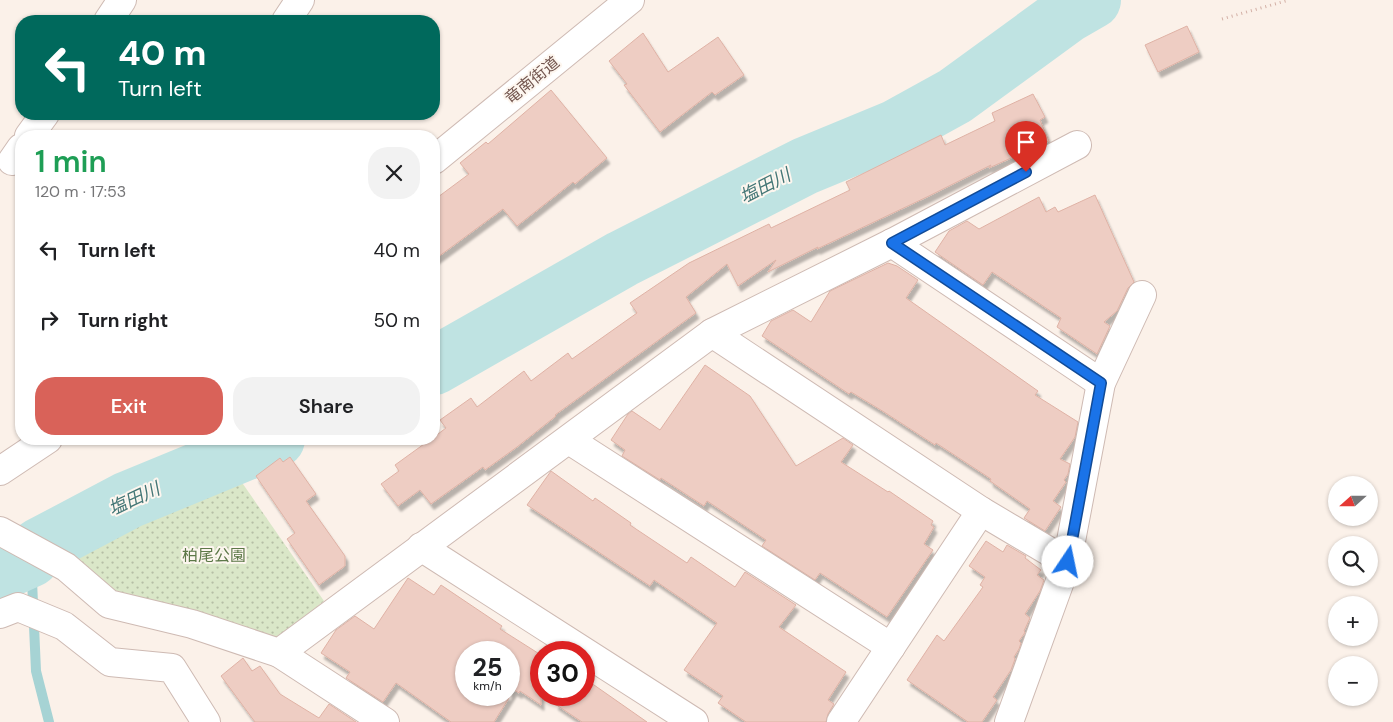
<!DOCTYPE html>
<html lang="en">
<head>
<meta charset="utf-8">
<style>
	body { margin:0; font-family:"DM Sans","Noto Sans JP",sans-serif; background:#f2f2f2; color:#202124; height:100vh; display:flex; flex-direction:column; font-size:19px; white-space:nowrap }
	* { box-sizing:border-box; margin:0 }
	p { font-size:16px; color:#757577 }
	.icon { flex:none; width:28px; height:28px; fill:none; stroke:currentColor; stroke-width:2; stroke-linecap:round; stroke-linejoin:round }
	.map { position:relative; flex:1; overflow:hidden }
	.sheet { position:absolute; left:15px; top:130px; width:425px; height:315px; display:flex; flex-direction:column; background:#fff; border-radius:20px; box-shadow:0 1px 4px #0004 }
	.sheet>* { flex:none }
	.top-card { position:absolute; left:15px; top:15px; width:425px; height:105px; border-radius:20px; box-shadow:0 1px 4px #0004; background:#00695c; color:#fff; overflow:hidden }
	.needle { width:32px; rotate:249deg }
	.buttons { position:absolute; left:1328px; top:476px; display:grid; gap:10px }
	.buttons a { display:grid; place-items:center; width:50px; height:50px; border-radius:50%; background:#fff; box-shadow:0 1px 4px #0004; font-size:25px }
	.speed { position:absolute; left:455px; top:641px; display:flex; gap:10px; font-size:25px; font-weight:700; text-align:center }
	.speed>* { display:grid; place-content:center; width:65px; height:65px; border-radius:50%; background:#fff; box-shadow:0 1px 4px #0004; line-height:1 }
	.speed small { font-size:12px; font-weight:400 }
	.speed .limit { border:8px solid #d22; background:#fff; color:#111 }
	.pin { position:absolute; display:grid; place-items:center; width:42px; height:42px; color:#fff; margin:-51px -21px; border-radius:50% 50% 50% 0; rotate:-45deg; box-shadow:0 0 5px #0007 }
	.pin .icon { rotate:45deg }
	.me { position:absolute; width:55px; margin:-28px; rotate:11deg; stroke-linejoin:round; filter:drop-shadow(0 0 4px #0008) }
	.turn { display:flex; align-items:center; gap:18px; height:105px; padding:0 20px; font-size:22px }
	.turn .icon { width:65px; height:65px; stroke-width:2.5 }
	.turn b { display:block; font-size:35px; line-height:42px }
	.round { display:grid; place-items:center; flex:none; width:52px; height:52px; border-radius:20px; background:#f2f2f2 }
	.summary { display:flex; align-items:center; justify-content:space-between; height:85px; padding:0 20px }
	h1 { font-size:30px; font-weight:600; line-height:38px; color:#1e9e55 }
	.button { display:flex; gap:10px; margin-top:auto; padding:10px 20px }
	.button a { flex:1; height:58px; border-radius:20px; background:#d96259; color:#fff; font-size:20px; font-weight:600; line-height:58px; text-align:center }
	.button a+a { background:#f2f2f2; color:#202124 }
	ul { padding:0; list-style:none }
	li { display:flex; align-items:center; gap:15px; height:70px; padding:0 20px }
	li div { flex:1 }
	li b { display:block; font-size:19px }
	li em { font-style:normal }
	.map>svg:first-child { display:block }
	.green { fill:url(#green-dots) }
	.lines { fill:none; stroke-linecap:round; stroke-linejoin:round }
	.stream { stroke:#a6d3d4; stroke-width:10 }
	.river { stroke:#bfe3e2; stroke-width:58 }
	.building { fill:#eecdc3; stroke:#dfb2a5; fill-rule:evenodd; filter:url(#shadow) }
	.minor-casing { stroke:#cebab3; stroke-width:30 }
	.path { stroke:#d3b0a6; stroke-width:3; stroke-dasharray:1 4; stroke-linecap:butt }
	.minor { stroke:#fff; stroke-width:28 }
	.route-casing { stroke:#114b97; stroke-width:12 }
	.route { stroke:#1a73e8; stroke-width:9 }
	.labels { text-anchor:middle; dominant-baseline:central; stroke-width:4; stroke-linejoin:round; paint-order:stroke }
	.street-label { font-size:16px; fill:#73564f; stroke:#fdf6ef }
	.park-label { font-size:16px; fill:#5d7848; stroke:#fdf6ef }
	.water-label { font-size:18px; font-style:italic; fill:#437676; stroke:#fdf6ef }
</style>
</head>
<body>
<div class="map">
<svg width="1393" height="722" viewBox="0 0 1393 722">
	<defs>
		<pattern id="green-dots" width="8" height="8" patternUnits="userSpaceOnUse" patternTransform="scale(1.25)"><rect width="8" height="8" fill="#dae7c8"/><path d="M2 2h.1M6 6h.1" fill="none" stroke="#b5bea5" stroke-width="1.8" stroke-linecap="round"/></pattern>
		<filter id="shadow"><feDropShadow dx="3" dy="5.5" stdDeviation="1" flood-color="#0004"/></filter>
	</defs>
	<rect width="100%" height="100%" fill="#fbf1e9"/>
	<path class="green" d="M236,474L324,601L278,639L115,595L68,549Z"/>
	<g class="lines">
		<path class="stream" d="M31,558L36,671L49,722"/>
		<g class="river">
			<path d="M434,366L622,259L805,166L897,128L955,96L1066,15L1092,0"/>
			<path d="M0,572L31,558L39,547L128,500L276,439"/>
		</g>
	</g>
	<g class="building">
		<path d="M1187,26L1199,52L1158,72L1145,45Z"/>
		<path d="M643,33L668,72L718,37L744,75L715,95L712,92L660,132L624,85L627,84L609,61Z"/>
		<path d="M551,90L607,158L575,184L573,182L517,226L503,209L434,260V200L469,174L460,163L486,142L488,144Z"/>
		<path d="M1033,94L1045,117L1040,120L1049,141L989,168L991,165L929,196L817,249L818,247L768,272L776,260L738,286L727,264L686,297L696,313L555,415L556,416L517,447L485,470L483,467L431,504L420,490L398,506L381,484L399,471L395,465L431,439H434V437L446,428L440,420L471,398L477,407L524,371L531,381L568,353L572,359L637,313L630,303L689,263L769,224L771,228L850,190L846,182L941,135L945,145L995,121L992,113Z"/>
		<path d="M1095,195L1134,282L1128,288L1117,311L1104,322L1110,326L1097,354L1057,327L1061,318L992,272L983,285L935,252L949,231L967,221L979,229L1039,197L1046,212L1055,207L1058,212Z"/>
		<path d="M888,263L897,266L918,280L906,298L1038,391L1035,395L1078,422L1075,437L1060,459L1070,464L1068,474L1064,480L1066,482L1053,501L1061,507L1045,531L1024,518L1030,509L990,481L991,479L936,443L935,445L884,412L851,392L849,394L762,336L771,321L793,310L811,322L830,291Z"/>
		<path d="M705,365L750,396L796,466L843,438L853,445L841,462L888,492L889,491L933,521L931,525L934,527L924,544L933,550L887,617L820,573L815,580L762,546L766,540L707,501L704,506L661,478L660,480L622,456L625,450L611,440L628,414L632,411L660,430Z"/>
		<path d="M290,457L316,494L306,501L345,556V566L319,585L287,539L295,533L256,476L280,458L283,462Z"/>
		<path d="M551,471L593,501L595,498L631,523L630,525L687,563L691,557L735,587L745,572L796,605L779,627L846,672L828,700L834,704L828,714L826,722H746L718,703L723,696L684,670L717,623L654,580L650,586L527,505Z"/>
		<path d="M986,541L1003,552L1007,545L1026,556L1025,558L1041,570L1037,575L1044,580L1040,591L1025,614L1030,618L1024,631L1025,632L1024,634L1019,641L1021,643L1019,649L1014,657L1015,659L1011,670L993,697L997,700L982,722H968L907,680L937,635L944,641L983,587L980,585L985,577L969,566Z"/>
		<path d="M408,578L434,595L441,585L502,626L500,629L541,655V705L520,691L519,693L514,690L494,722H451L396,683L383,702L346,678L350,672L321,653L336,630L355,616L374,629ZM466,652H509V695H466Z"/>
		<path d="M243,658L252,671L260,666L280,694L319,718L329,704L356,722H255L221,676Z"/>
		<path d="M584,678L647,722H582L555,704L562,695H584Z"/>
	</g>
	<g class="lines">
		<g class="minor-casing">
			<g id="minor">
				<path d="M108,21L122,0"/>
				<path d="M286,21L300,0"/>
				<path d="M29,136L45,114"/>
				<path d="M434,160L630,0"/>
				<path d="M12,161L21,148"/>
				<path d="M892,243L1101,383"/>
				<path d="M712,333L892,243L1077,145"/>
				<path d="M569,440L891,647"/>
				<path d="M0,471L48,439"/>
				<path d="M981,511L1067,562"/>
				<path d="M0,531L66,567L109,604L192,624L279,653L712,333L981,511L841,722"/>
				<path d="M421,547L694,722"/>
				<path d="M0,614L18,607L64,626L110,662L172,668L206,722"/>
				<path d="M279,653L385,722"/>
				<path d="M1009,722L1067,562L1101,383L1142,295"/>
			</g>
		</g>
		<path class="path" d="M1222,19L1289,0"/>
		<use href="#minor" class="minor"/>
	</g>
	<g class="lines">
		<g class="route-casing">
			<path id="route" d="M1026,172L892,243L1101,383L1068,562"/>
		</g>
		<use href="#route" class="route"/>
	</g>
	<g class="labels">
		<g class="street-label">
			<text transform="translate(532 80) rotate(-39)">竜南街道</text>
		</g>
		<g class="park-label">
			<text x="214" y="555">柏尾公園</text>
		</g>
		<g class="water-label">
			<text transform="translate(765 186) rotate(-27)">塩田川</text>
			<text transform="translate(134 499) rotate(-25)">塩田川</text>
		</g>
	</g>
</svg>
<div class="buttons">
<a><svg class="needle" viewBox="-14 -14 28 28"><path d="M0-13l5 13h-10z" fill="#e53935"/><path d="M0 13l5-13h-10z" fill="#757577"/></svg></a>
<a><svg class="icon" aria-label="search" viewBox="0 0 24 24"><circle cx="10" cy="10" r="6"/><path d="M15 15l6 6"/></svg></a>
<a>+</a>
<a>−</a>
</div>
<div class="speed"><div>25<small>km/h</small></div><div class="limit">30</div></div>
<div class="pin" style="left:1026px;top:172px;background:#d93025"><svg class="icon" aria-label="arrive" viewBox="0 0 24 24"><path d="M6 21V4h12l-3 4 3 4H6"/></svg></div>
<svg class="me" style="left:1068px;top:562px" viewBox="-20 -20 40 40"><circle r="19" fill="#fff"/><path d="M0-13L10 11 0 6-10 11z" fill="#1a73e8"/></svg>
<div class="top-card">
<div class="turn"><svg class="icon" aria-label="left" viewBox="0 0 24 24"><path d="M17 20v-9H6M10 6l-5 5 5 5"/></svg><div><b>40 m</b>Turn left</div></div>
</div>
<section class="sheet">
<div class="summary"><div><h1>1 min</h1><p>120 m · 17:53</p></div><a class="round"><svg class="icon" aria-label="close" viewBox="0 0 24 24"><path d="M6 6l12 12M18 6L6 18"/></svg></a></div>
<ul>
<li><svg class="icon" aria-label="left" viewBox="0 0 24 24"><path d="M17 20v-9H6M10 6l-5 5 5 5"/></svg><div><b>Turn left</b></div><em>40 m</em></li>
<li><svg class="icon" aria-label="right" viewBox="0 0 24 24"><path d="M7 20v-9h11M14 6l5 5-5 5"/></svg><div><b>Turn right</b></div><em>50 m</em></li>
</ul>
<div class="button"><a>Exit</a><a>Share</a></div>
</section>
</div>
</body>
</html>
